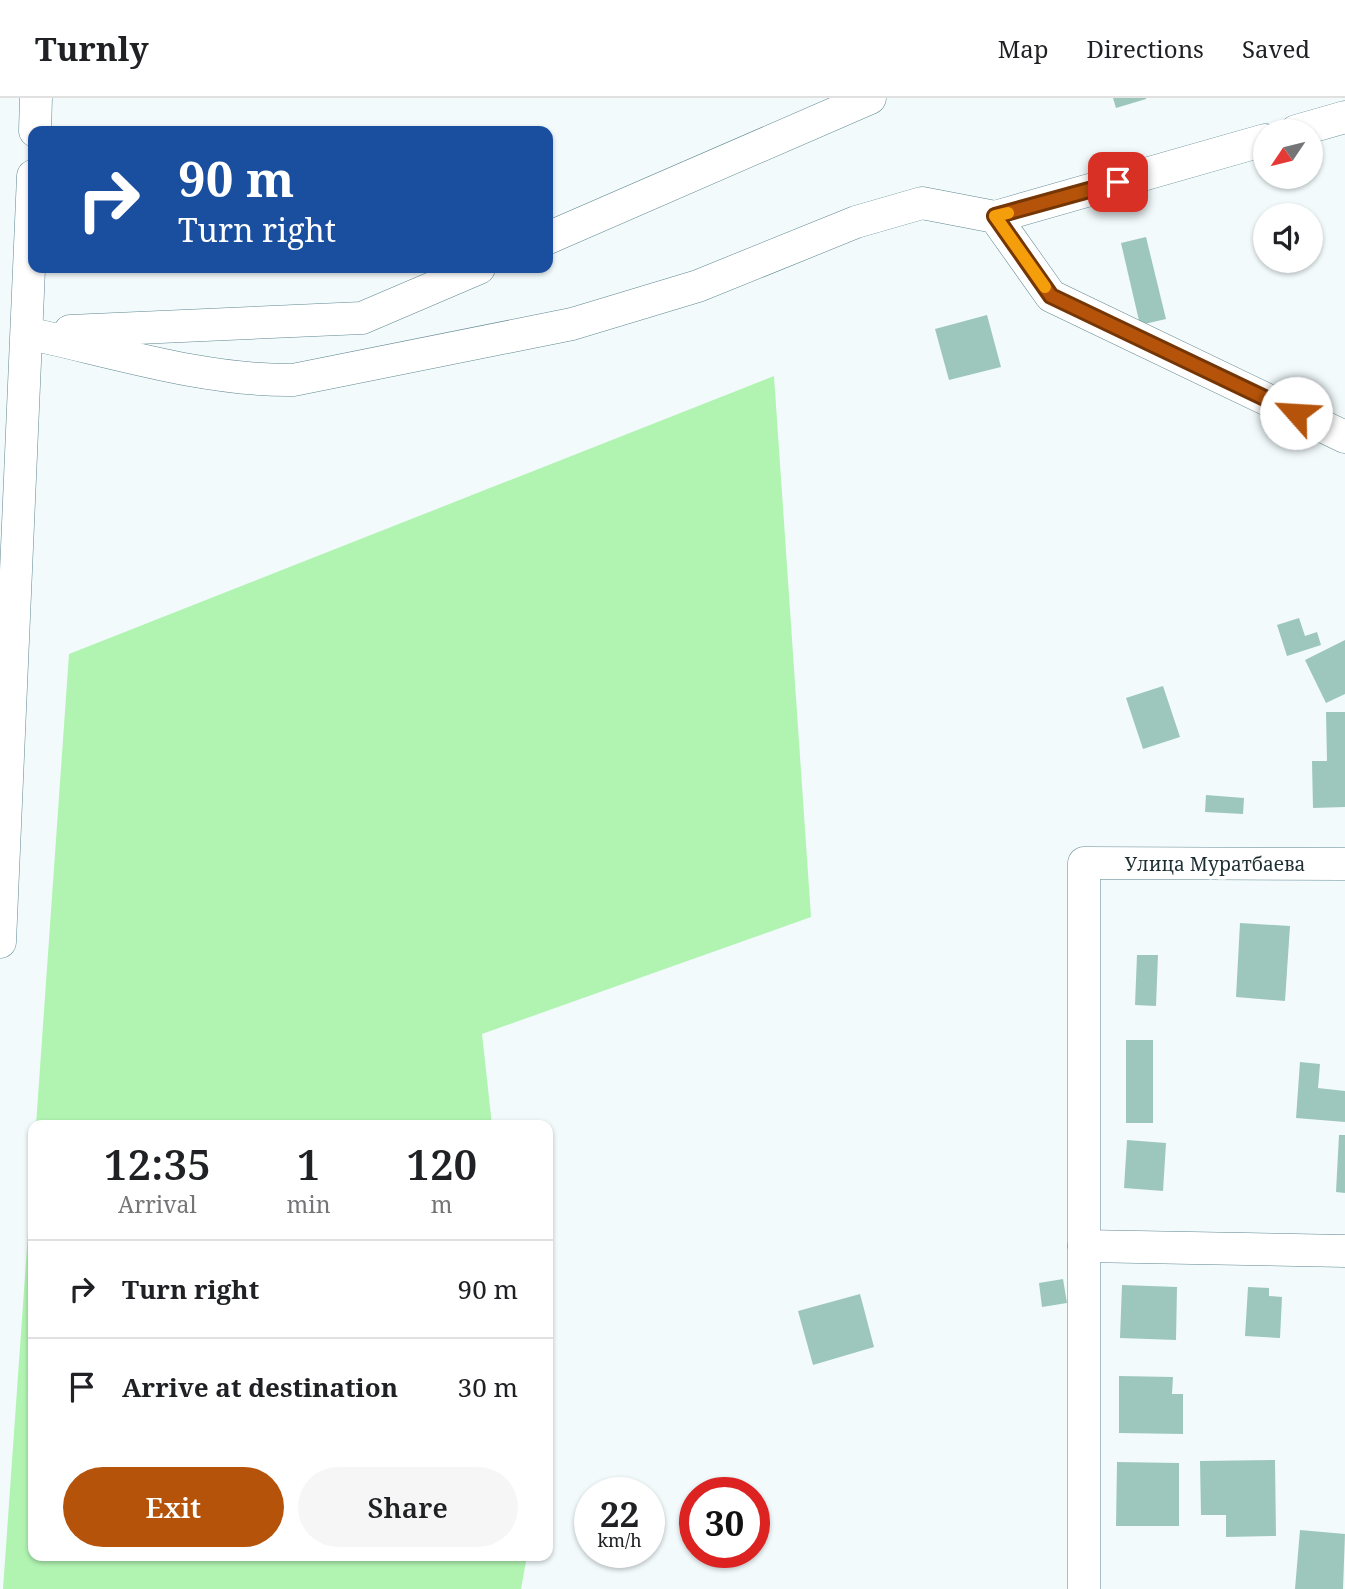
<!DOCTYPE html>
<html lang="en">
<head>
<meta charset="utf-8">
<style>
	body { margin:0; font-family:"Noto Serif",serif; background:#f6f6f6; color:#202124; height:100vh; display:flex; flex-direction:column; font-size:26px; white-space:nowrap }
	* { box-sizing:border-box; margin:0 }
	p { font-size:23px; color:#757577 }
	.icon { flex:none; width:38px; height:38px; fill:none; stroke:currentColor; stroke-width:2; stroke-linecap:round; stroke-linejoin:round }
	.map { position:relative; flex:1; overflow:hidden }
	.sheet { position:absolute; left:28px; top:1022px; width:525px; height:441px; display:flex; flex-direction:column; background:#fff; border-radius:14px; box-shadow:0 2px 5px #0004 }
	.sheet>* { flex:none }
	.top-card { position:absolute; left:28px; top:28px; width:525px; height:147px; border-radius:14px; box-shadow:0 2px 5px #0004; background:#1a4fa0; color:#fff; overflow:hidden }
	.needle { width:46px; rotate:235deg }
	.tools { position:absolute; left:1253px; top:21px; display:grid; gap:14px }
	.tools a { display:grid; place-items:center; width:70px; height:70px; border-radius:50%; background:#fff; box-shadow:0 2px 5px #0004; font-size:35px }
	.speed { position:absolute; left:574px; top:1379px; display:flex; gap:14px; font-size:35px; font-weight:700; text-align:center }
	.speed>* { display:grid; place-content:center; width:91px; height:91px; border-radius:50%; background:#fff; box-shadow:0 2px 5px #0004; line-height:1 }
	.speed small { font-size:18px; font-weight:400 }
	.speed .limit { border:10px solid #d22; background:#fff; color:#111 }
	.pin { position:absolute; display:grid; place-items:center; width:60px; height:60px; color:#fff; margin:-30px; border-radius:14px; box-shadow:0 4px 10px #0006 }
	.me { position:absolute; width:77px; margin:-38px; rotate:296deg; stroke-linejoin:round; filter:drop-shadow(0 0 5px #0008) }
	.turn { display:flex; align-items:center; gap:24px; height:147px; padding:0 35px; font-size:32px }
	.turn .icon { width:91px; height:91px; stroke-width:2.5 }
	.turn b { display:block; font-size:49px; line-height:60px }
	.eta { display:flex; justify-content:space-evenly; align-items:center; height:119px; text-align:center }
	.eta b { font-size:42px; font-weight:600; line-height:49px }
	.cta { display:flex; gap:14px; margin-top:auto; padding:14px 35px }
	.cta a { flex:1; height:80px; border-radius:42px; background:#b45309; color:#fff; font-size:28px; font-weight:600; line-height:80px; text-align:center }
	.cta a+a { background:#f6f6f6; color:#202124 }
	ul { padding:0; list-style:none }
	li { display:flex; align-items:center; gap:21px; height:98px; padding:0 35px; border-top:2px solid #e0e0e0 }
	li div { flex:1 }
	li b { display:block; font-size:26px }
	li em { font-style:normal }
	header { display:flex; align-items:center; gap:42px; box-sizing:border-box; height:98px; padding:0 35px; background:#fff; border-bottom:2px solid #e0e0e0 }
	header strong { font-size:33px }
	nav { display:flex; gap:38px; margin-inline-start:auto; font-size:24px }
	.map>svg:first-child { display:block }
	.green { fill:#b1f4b2 }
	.building { fill:#9dc7bd }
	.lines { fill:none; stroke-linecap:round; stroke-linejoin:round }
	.minor-casing { stroke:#5f8890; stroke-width:33 }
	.minor { stroke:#fff; stroke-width:32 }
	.route-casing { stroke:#753606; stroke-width:18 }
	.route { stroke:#b45309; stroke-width:12 }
	.slow { stroke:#f59e0b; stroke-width:12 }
	.labels { text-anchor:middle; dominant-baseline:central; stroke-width:7; stroke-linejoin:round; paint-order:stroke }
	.street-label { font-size:19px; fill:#1e2f33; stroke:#fff }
</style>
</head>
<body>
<header>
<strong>Turnly</strong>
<nav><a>Map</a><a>Directions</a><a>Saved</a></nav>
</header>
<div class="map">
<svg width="1345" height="1491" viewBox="0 0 1345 1491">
	<rect width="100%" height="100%" fill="#f2fafc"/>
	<g class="green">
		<path d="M774,278L811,819L482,936L492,1027H36L69,556Z"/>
		<path d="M33,1064V1458H527L521,1491H3Z"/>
	</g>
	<g class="building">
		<path d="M1113,0H1146V1L1116,10Z"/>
		<path d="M1146,139L1166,221L1140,227L1121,145Z"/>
		<path d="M987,217L1001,269L949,282L935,231Z"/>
		<path d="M1299,520L1305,538L1317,534L1321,547L1287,558L1277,527Z"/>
		<path d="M1345,542V596L1326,605L1305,562Z"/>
		<path d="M1163,588L1180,639L1143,651L1126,600Z"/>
		<path d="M1326,614H1345V709L1313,710L1312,663H1327Z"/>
		<path d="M1206,697L1244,700L1243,716L1205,714Z"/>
		<path d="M1240,825L1290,828L1285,903L1236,899Z"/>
		<path d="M1137,857H1158L1156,908L1135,907Z"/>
		<rect x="1126" y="942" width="27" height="83"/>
		<path d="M1300,964L1320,966L1318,990L1345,993V1024L1296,1020Z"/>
		<path d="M1339,1037H1345V1095L1336,1094Z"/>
		<path d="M1127,1042L1166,1045L1163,1093L1124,1090Z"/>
		<path d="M1063,1181L1067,1205L1042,1209L1039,1185Z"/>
		<path d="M1122,1187L1177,1189L1176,1242L1120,1240Z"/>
		<path d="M1248,1189L1269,1190V1198L1282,1199L1280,1240L1245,1238Z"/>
		<path d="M860,1196L874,1249L813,1267L798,1213Z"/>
		<path d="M1119,1278L1173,1279L1172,1296H1183V1336L1119,1335Z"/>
		<path d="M1275,1362L1276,1438L1226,1439V1417H1201L1200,1363Z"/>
		<path d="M1117,1364L1179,1365V1428H1116Z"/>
		<path d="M1300,1432L1345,1436L1343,1491H1295Z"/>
	</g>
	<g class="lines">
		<g class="minor-casing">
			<g id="minor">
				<path d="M35,33L36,0"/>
				<path d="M1296,33L1345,19"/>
				<path d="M995,119L1265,42"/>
				<path d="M548,140L870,0"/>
				<path d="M70,233L362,220L479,170"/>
				<path d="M27,235C114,254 204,283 293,282L572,226L698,188L856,124L922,105L995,119L1051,198L1345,339"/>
				<path d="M0,844L33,78"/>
				<path d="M1084,1148L1345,1153"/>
				<path d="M1084,1491V765L1345,766"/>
			</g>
		</g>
		<use href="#minor" class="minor"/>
	</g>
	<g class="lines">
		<g class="route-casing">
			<path id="route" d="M1118,84L995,118L1051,198L1296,315"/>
		</g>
		<use href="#route" class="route"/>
		<path class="slow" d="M1008,115L995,118L1045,189"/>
	</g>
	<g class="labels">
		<g class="street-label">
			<text x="1215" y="766">Улица Муратбаева</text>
		</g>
	</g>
</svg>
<div class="tools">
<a><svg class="needle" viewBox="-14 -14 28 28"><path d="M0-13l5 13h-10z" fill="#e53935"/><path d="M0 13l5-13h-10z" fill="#757577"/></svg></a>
<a><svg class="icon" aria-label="sound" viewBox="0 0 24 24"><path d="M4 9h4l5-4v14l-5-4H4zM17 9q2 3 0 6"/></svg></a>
</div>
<div class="speed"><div>22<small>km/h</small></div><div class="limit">30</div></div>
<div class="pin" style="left:1118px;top:84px;background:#d93025"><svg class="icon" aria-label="arrive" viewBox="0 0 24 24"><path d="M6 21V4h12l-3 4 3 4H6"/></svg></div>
<svg class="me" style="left:1296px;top:315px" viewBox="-20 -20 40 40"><circle r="19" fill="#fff"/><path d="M0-13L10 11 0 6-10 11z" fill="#b45309"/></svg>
<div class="top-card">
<div class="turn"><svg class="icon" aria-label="right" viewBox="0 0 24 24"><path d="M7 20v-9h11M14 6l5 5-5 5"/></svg><div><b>90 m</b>Turn right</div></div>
</div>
<section class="sheet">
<div class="eta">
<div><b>12:35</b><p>Arrival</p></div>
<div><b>1</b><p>min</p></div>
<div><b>120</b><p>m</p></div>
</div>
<ul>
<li><svg class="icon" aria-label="right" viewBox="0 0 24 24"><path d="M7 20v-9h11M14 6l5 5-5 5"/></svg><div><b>Turn right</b></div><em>90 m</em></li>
<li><svg class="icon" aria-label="arrive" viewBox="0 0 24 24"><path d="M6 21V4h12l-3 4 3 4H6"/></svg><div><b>Arrive at destination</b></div><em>30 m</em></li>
</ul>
<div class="cta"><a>Exit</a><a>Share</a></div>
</section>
</div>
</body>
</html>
